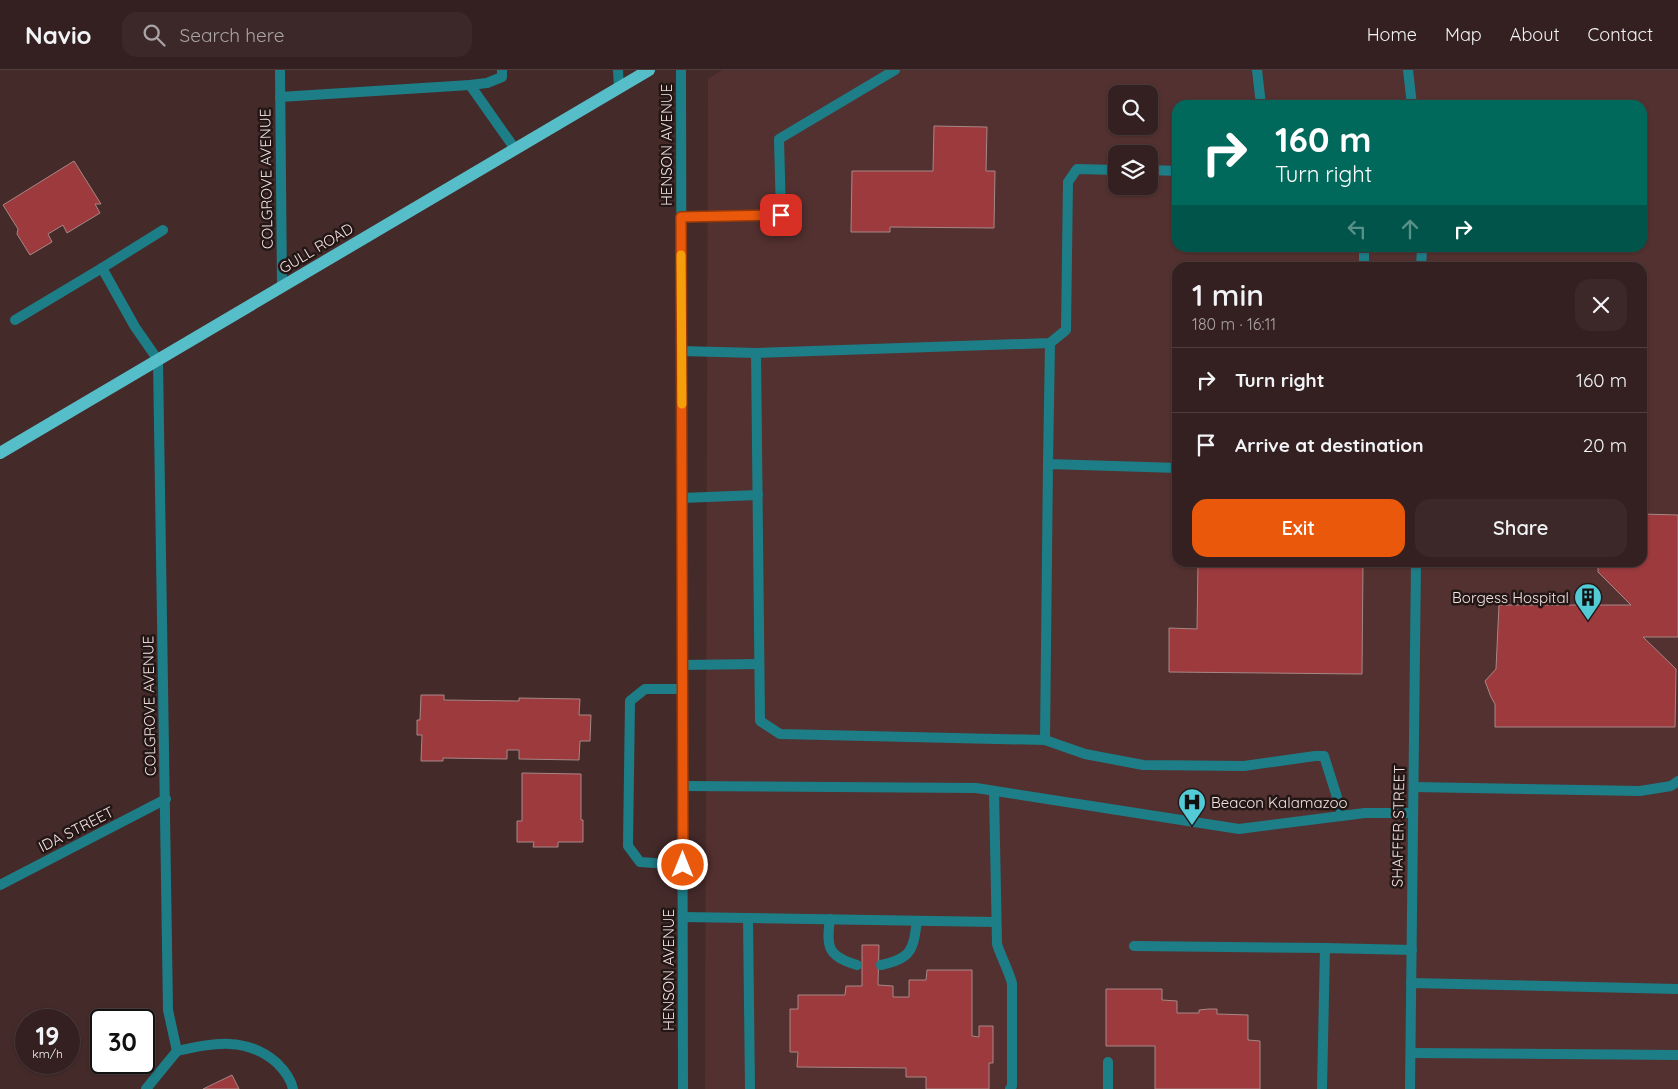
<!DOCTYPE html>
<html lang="en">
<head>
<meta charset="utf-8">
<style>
	body { margin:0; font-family:Quicksand,sans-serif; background:#3c2829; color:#f1f3f6; height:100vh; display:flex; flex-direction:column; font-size:19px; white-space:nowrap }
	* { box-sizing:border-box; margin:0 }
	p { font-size:16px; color:#a9a3a5 }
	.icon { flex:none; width:28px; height:28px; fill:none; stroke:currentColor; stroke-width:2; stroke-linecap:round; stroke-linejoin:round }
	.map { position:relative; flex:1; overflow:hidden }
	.side { position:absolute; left:1172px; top:192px; width:475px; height:305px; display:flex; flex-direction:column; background:#342020; border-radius:15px; box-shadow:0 1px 4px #0004,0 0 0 1px #4e3e3e }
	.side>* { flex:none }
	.banner { position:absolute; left:1172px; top:30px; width:475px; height:152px; border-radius:15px; box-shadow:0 1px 4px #0004,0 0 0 1px #4e3e3e; background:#00695c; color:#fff; overflow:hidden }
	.fabs { position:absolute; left:1108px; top:15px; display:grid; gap:10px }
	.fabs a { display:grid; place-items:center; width:50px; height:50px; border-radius:10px; background:#342020; box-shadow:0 1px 4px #0004,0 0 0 1px #4e3e3e; font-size:25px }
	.speed { position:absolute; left:15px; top:939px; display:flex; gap:10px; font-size:25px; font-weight:700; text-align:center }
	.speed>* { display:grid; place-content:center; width:65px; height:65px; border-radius:50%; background:#342020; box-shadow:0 1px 4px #0004,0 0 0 1px #4e3e3e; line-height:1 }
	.speed small { font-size:12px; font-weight:400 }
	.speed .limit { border:2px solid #111; border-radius:8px; background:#fff; color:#111 }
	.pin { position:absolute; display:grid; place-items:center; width:42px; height:42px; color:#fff; margin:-21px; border-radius:10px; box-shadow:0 2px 8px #0006 }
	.me { position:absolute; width:55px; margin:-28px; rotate:0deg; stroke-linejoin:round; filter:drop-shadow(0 0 4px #0008) }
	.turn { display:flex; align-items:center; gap:18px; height:105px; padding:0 20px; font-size:22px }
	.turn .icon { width:65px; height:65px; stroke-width:2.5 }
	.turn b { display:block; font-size:35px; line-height:42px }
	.lanes { display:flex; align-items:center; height:48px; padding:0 20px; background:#0003; justify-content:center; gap:25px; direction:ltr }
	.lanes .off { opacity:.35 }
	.round { display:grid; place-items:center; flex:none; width:52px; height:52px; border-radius:15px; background:#3c2829 }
	.head { display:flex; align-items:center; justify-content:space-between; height:85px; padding:0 20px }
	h1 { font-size:30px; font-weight:600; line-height:38px }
	.primary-button { display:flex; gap:10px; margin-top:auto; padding:10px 20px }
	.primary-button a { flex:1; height:58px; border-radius:15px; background:#ea580c; color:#fff; font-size:20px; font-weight:600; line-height:58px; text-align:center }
	.primary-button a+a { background:#3c2829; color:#f1f3f6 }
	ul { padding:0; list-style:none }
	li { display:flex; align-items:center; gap:15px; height:65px; padding:0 20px; border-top:1px solid #4e3e3e }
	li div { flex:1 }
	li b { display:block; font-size:19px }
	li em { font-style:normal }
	header { display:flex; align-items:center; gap:30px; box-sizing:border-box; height:70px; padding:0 25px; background:#342020; border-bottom:1px solid #4e3e3e }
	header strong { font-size:24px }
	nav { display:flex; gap:28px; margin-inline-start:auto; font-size:18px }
	.search { width:350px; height:45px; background:#3c2829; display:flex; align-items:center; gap:12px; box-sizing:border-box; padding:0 18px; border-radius:15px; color:#a9a3a5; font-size:19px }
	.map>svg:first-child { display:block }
	.built { fill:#533130; fill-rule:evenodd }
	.building { fill:#9c3a3e; stroke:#a78785 }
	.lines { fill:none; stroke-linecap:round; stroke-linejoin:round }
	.lane { stroke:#1d7e87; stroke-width:10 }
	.street { stroke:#1d7e87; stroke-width:10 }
	.primary { stroke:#56bec9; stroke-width:12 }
	.route-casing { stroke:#983908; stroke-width:12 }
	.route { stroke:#ea580c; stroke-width:9 }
	.slow { stroke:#f59e0b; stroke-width:9 }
	.labels { text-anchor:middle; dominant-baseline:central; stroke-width:5; stroke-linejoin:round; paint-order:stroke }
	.street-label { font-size:15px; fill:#f4e2e1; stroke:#231716 }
	.poi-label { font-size:15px; fill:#f4e2e1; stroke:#231716; text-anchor:end }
</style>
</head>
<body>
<header>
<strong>Navio</strong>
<div class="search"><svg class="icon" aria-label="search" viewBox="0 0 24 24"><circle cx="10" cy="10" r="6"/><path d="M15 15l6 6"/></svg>Search here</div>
<nav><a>Home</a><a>Map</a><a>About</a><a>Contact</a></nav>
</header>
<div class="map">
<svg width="1678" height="1019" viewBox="0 0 1678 1019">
	<rect width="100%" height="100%" fill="#452a2a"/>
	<path class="built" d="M722,0H1678V1019H705L708,9ZM1116,24H1149V56H1116ZM1178,35H1642V178H1178ZM1116,84H1149V116H1116ZM1178,198H1642V492H1178Z"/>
	<g class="building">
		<path d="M934,56L987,57L986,101H995L994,158L890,157V162H851L852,101H933Z"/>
		<path d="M74,91L101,134H95L100,143L67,163L63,155L48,164L52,172L30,185L17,164L18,159L3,135Z"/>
		<path d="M1642,444L1678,445V567H1643L1676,599L1675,657H1495V634L1491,627L1485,611L1496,599L1499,535H1631L1598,502V492H1642Z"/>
		<path d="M1198,492H1363L1362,604L1169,602V558L1197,559Z"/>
		<path d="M421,625H444V630L519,631V628L580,629L579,645H591L590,671H580L579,690L519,689V680H507V689L443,688V691H421L422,665H417V650H420Z"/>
		<path d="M522,703L581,704V750H583V772H558V777H533L534,772H517V751H522Z"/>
		<path d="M862,875H879L878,915L893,916V927H909V910H926L927,900H972V966L979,967V956H993V993H989V1019H926V1007H906V998L797,997L798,982H790V939H798V925H845L846,916H862Z"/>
		<path d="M1106,919H1162V930L1177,931V943H1199V940L1209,939H1217V944L1248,945V970L1260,971V1019H1155V976H1106Z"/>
		<path d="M232,1005L239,1019H203Z"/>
	</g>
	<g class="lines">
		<g class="lane">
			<path d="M1257,0L1261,35"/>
			<path d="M470,15L487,13L502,7V0"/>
			<path d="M280,27L470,15L515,79"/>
			<path d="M1116,100L1077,99L1068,112L1066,260L1050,273L756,283L760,651L780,664L1045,670L1048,394L1178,398"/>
			<path d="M1149,100L1178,101"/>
			<path d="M681,147L781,145L779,69L895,0"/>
			<path d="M1364,178V198"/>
			<path d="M102,198L163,160"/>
			<path d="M15,250L102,198L135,257L158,290"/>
			<path d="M681,281L756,283"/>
			<path d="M1048,394L1050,273"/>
			<path d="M682,428L758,425"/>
			<path d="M682,595L759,594"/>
			<path d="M683,619H645L630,631L628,776L640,792L683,795"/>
			<path d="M1045,670L1085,684L1143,695L1244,696L1315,686H1324L1343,746"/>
			<path d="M683,716L976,718L1239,759L1365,743H1413"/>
			<path d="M1414,717L1640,721L1671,716L1678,711"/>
			<path d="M994,721L997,874C1001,887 1008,899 1012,913V1016L1010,1019"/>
			<path d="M683,847L748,848L750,1019"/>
			<path d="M748,848L996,852"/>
			<path d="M830,849C826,878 828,886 857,895"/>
			<path d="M1134,876L1325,878"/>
			<path d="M881,895C912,888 913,880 917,851"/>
			<path d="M1411,913L1678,919"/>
			<path d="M1411,983L1678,985"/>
			<path d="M1108,1019V992"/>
			<path d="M1322,1019L1325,878L1412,880"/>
		</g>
		<g class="street">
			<path d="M280,0L282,217"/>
			<path d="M618,0L619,18"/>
			<path d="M681,0L683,1019"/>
			<path d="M1408,0L1412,35"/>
			<path d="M1421,198L1422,178"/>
			<path d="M158,290L168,940L177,981"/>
			<path d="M0,815L166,729"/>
			<path d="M177,981C214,973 246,966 277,993C285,1001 291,1009 293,1019"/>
			<path d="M146,1019L177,981"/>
			<path d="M1410,1019L1416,492"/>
		</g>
		<path class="primary" d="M0,383L649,0"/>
	</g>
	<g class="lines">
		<g class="route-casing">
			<path id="route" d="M683,795L681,147L781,145"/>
		</g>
		<use href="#route" class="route"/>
		<path class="slow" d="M681,185L682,334"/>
	</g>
	<defs>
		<g id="building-pin" transform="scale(1.4375)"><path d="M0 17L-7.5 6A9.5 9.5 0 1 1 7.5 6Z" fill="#52cbd7" stroke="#231716"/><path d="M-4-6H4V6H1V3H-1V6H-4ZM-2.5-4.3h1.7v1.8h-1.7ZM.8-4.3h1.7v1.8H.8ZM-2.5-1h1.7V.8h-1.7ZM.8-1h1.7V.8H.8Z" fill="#111"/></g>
		<g id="hospital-pin" transform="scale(1.4375)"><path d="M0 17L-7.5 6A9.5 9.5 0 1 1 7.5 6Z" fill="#52cbd7" stroke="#231716"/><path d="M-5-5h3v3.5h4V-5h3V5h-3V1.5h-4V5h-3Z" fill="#111"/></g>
	</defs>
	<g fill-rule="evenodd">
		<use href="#building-pin" x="1588" y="527"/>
		<use href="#hospital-pin" x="1192" y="732"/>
	</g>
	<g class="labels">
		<g class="street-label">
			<text transform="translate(666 75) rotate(-90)">HENSON AVENUE</text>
			<text transform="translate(266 109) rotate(-91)">COLGROVE AVENUE</text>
			<text transform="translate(316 178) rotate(-31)">GULL ROAD</text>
			<text transform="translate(149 636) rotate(-91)">COLGROVE AVENUE</text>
			<text transform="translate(1398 756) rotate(-89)">SHAFFER STREET</text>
			<text transform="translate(76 759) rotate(-27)">IDA STREET</text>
			<text transform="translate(668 900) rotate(-90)">HENSON AVENUE</text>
		</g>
		<g class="poi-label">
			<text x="1569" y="527">Borgess Hospital</text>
			<text x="1211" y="732" text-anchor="start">Beacon Kalamazoo</text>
		</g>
	</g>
</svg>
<div class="fabs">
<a><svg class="icon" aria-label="search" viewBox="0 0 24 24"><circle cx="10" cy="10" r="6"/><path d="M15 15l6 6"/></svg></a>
<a><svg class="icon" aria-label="layers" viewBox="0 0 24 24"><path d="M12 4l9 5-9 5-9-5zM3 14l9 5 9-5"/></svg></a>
</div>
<div class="speed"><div>19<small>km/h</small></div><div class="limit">30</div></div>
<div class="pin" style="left:781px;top:145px;background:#d93025"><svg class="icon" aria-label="arrive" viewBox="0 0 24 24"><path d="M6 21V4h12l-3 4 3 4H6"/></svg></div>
<svg class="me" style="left:683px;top:795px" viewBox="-20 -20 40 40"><circle r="17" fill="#ea580c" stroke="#fff" stroke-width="3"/><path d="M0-11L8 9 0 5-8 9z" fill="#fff"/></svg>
<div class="banner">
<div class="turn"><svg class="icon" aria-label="right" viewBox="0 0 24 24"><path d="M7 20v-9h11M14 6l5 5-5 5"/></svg><div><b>160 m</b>Turn right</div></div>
<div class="lanes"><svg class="icon off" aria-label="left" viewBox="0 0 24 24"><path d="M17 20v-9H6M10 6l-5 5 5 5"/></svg><svg class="icon off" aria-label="ahead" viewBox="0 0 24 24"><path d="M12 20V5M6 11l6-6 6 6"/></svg><svg class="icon" aria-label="right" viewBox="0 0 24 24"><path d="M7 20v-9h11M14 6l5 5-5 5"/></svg></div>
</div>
<section class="side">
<div class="head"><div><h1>1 min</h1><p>180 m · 16:11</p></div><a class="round"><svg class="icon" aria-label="close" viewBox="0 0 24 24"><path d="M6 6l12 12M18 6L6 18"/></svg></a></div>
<ul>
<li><svg class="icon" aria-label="right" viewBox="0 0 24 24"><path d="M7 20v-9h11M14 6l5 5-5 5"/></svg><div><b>Turn right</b></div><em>160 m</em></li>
<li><svg class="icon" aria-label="arrive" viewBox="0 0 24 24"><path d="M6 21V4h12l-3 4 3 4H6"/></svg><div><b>Arrive at destination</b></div><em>20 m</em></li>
</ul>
<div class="primary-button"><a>Exit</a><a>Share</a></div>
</section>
</div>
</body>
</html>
